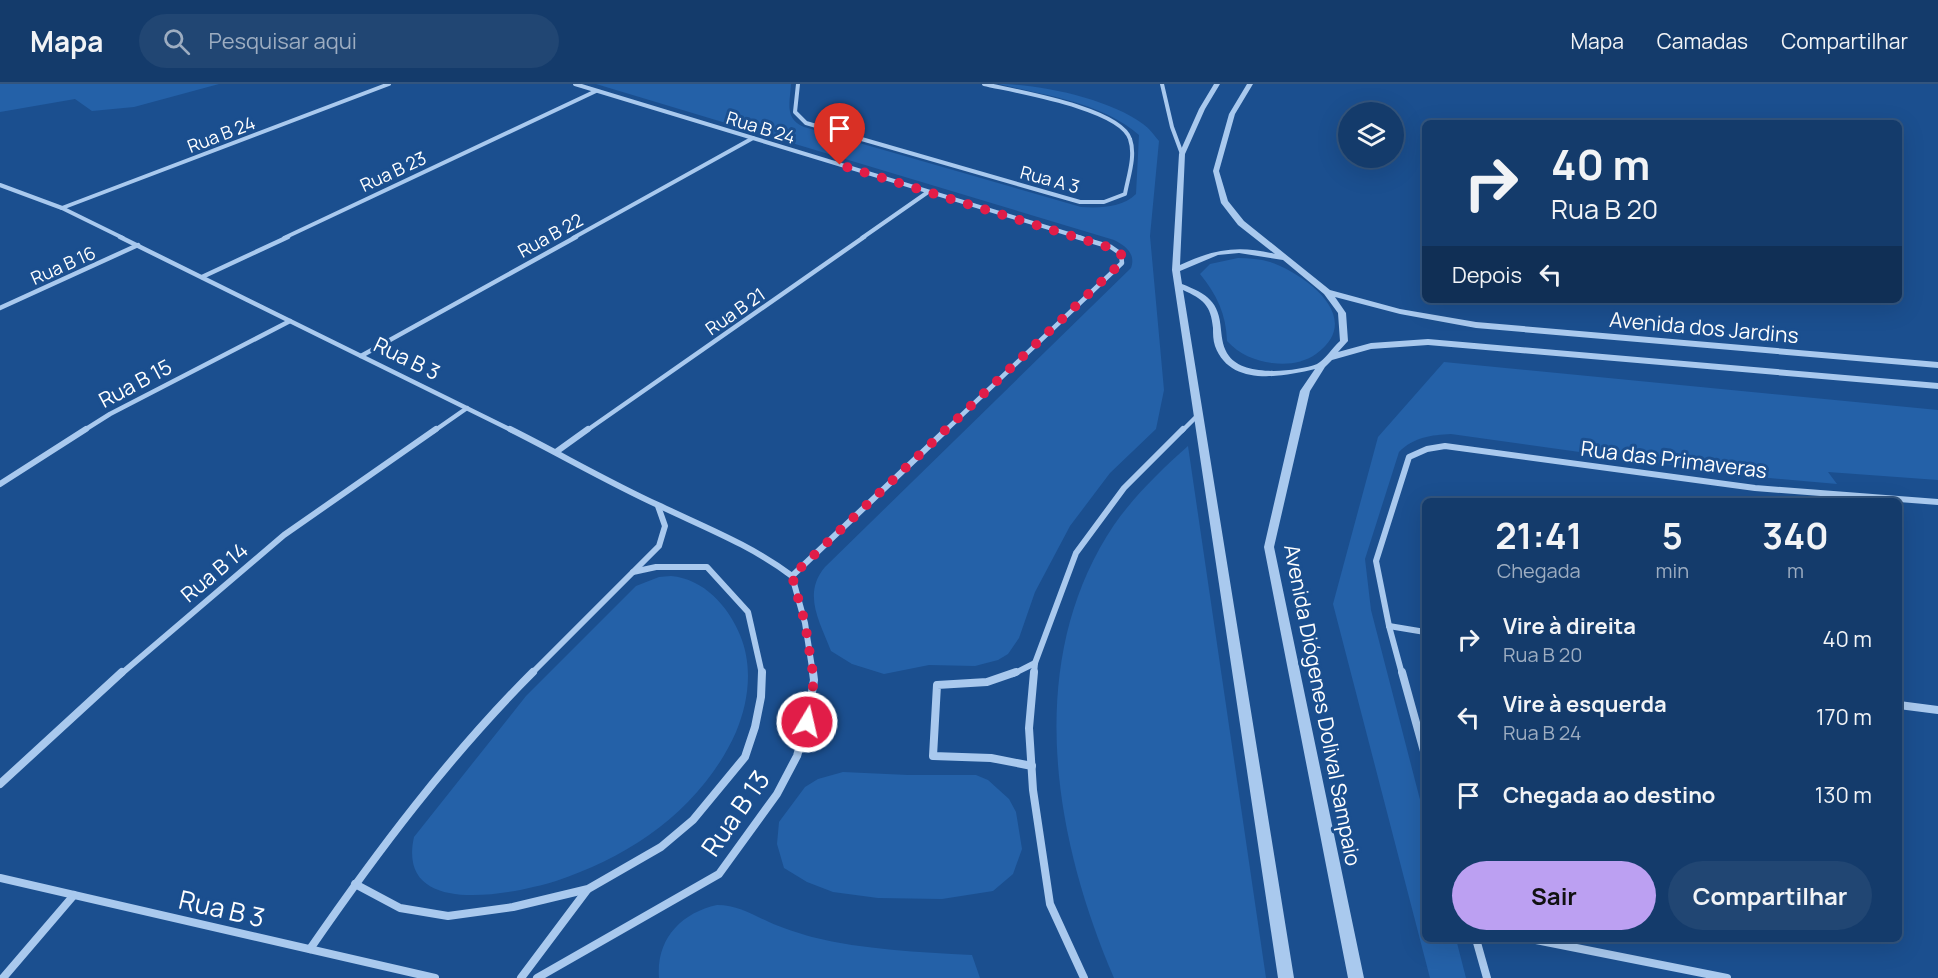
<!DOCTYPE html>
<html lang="pt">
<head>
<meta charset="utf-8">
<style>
	body { margin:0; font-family:Manrope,sans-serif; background:#214673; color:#f1f3f6; height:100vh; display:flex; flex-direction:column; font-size:22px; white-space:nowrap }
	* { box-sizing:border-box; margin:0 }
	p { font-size:20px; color:#9dadc1 }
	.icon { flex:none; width:33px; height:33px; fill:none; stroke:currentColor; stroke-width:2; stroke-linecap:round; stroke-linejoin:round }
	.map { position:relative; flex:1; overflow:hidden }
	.side { position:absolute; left:1422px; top:414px; width:480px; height:444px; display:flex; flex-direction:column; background:#143b6b; border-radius:9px; box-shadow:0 6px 24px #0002,0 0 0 2px #33557e }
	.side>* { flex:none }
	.banner { position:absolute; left:1422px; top:36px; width:480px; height:183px; border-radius:9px; box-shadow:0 6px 24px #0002,0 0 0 2px #33557e; background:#143b6b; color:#f1f3f6; overflow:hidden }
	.fabs { position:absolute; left:1338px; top:18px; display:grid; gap:12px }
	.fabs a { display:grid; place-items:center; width:66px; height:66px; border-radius:50%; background:#143b6b; box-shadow:0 6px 24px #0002,0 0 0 2px #33557e; font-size:30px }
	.pin { position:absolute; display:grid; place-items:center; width:51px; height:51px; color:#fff; margin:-62px -26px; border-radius:50% 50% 50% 0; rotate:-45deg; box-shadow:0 0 6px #0007 }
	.pin .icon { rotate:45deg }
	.me { position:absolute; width:66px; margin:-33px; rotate:9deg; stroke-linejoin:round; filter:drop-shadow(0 0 4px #0008) }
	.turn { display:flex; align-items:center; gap:21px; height:126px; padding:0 30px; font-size:27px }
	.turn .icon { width:78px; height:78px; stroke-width:2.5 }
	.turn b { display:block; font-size:42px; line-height:51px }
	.then { display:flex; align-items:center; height:57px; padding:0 30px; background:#0003; gap:12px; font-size:22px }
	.eta { display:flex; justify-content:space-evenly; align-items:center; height:102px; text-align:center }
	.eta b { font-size:36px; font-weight:700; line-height:42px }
	.cta { display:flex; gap:12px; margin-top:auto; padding:12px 30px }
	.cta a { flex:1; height:69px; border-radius:36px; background:#bca0f2; color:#111; font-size:24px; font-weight:700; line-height:69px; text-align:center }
	.cta a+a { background:#214673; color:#f1f3f6 }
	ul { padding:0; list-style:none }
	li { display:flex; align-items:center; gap:18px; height:78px; padding:0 30px }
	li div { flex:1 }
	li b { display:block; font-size:22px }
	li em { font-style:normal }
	header { display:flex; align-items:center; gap:36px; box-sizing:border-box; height:84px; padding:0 30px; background:#143b6b; border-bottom:2px solid #33557e }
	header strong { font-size:28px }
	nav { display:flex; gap:33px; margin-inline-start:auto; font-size:21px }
	.search { width:420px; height:54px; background:#214673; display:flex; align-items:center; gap:15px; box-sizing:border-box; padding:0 21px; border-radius:33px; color:#9dadc1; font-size:22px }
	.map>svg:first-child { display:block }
	.green { fill:#2461a8 }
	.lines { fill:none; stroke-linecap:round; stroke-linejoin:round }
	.minor-far3 { stroke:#a9c9ee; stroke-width:4 }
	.minor-far2 { stroke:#a9c9ee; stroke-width:4.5 }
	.minor-far1 { stroke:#a9c9ee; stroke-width:6 }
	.minor { stroke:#a9c9ee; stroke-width:8 }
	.tertiary { fill:#a9c9ee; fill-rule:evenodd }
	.route { stroke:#e11d48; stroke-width:10; stroke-dasharray:0 18 }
	.labels { text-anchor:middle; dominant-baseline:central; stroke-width:6; stroke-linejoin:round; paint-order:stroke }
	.far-street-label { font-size:18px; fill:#fff; stroke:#1b4f8f }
	.street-label { font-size:21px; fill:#fff; stroke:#1b4f8f }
	.near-street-label { font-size:26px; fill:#fff; stroke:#1b4f8f }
</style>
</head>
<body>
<header>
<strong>Mapa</strong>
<div class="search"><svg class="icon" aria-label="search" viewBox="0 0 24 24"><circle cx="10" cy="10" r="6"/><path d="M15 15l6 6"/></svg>Pesquisar aqui</div>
<nav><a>Mapa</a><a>Camadas</a><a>Compartilhar</a></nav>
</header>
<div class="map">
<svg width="1938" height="894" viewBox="0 0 1938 894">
	<rect width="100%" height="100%" fill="#1b4f8f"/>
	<g class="green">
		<path d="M0,0H219L134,23L92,27L75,15L0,28Z"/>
		<path d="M596,0H791C790,19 784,34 804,43L1081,123C1100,124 1122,124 1136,110L1139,51C1101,18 1047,12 999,0C1040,0 1110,15 1143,40C1149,44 1154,51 1159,57L1150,152L1164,306L1156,345L1110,389L1070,442L1035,508L1019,554L1008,570L998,576L975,582L929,581L884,590L852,580L831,567C820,538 802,510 825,483L1131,184C1136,170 1126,162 1114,156Z"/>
		<path d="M1238,174C1249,174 1260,175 1270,178C1305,190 1366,234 1316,270C1303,279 1288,281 1272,279C1255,277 1239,270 1227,257C1226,230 1217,211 1200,190L1210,180Z"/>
		<path d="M1444,278L1938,326V396L1828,388L1837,400L1759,393L1451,350C1431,351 1414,353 1399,368L1365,475L1371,526L1425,735V855H1456L1466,894H1430L1333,520L1378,353Z"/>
		<path d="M1188,362L1266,894H1114C1053,753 1023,576 1114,441C1135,411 1161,386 1188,362Z"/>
		<path d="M671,492C704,495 728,522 740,551C753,582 749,617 736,648C718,689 686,725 649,751C621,771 588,786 556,797C510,811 396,834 414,753L526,612L636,502L659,493Z"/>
		<path d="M843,688L908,691H976L988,696L1009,715L1016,728L1022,765L1013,790L993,807L942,815L878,814L833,808L807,798L784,784L777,760L779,738L805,703L818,695Z"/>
		<path d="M717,821C737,821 751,830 769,838C782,844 798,849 812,853C865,866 918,868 972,871L980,894H659C656,855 681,829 717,821Z"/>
	</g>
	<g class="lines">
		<g class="minor-far3">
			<path d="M575,0L1082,154"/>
			<path d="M798,0L795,28L806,39L1080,118H1104L1125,110C1128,93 1136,72 1130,55C1120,24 1014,7 984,0"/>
			<path d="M1162,0L1172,43L1182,70"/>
			<path d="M0,101L62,124L123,154"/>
			<path d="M62,124L389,0"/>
			<path d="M284,154L596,7"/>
			<path d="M573,154L753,54"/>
			<path d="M862,154L928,108"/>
		</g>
		<g class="minor-far2">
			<path d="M120,153L513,347"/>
			<path d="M202,193L288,153"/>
			<path d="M0,224L138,161"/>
			<path d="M361,272L576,153"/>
			<path d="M83,347L110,330L290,237"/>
			<path d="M434,347L467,324"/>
			<path d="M586,347L864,153"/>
			<path d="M945,347L1122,179L1121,170L1111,163L1077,153"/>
			<path d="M1182,347L1198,331"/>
		</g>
		<g class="minor-far1">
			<path d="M510,345C560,370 608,398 658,421C704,443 751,461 792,492"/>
			<path d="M556,368L588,345"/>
			<path d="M0,400L86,345"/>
			<path d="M633,488L656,483H707L748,528L762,590"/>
			<path d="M792,492L947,345"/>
			<path d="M792,492L805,539L813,590"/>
			<path d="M1389,542L1425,548"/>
			<path d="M121,590L284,451L436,345"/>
			<path d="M531,590L659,462L665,442L658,422"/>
			<path d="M1013,590L1035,579"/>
			<path d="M1034,590L1035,579L1076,469L1124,404L1183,345"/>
			<path d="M1402,590L1389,542L1376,477L1409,373L1427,365L1445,362L1755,404L1938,418"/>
		</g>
		<g class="minor">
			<path d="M1016,588L987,598L937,601L933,672L991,674L1032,682"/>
			<path d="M1034,588L1029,644L1033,706L1050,820L1084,894"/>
			<path d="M1402,588L1425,671"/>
			<path d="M1899,621L1938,626"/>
			<path d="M0,700L122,588"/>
			<path d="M0,794L435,894"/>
			<path d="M355,800L400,824L448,832L513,823L588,805L661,763L693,736L745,673L755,643L761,613L762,588"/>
			<path d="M1476,855L1487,894"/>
			<path d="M1531,855L1727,894"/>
			<path d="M310,865C377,768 449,672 533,588"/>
			<path d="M3,894L74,811"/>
			<path d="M521,894L587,806"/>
			<path d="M537,894L719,790L777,710L797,672L807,638L814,596L813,588"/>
		</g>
		<path class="tertiary" d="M1214,0H1220L1205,25L1185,70L1180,181C1214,165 1238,161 1275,170L1238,141L1221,119L1213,87L1229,30L1247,0H1253L1235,30L1219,87L1228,117L1244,137L1330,206L1400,225L1476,238L1938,278V284L1476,244L1400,230L1335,213L1346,229L1348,257L1338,268L1371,259L1428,255L1938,299V305L1428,261L1371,265L1332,276L1325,283L1310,307L1274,463L1364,894H1348L1264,463L1300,307L1315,285C1281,293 1230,303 1215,262C1213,256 1213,250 1213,244C1211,221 1203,215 1183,206L1294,894H1278L1172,186L1179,70L1199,25ZM1239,169L1283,176L1324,210L1338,229L1340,257C1333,263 1325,276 1317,280C1296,288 1244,293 1229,272C1223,264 1222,255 1221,246C1219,217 1207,210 1182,200L1180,187L1218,171Z"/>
	</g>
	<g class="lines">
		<path class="route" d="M807,638L814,596L805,539L792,492L1122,178L1121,170L1111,164L840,81"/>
	</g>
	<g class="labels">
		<g class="far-street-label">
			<text transform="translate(761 43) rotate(17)">Rua B 24</text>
			<text transform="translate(221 50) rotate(-21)">Rua B 24</text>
			<text transform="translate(393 87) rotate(-25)">Rua B 23</text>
			<text transform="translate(1050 95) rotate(15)">Rua A 3</text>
			<text transform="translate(550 151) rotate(-29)">Rua B 22</text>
			<text transform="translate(63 181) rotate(-24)">Rua B 16</text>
			<text transform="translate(735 227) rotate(-35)">Rua B 21</text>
		</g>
		<g class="street-label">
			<text transform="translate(1704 243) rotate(5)">Avenida dos Jardins</text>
			<text transform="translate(407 274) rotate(26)">Rua B 3</text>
			<text transform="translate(135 299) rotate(-28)">Rua B 15</text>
			<text transform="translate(1674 375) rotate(7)">Rua das Primaveras</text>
			<text transform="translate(214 488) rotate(-40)">Rua B 14</text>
			<text transform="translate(1323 621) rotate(79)">Avenida Diógenes Dolival Sampaio</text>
		</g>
		<g class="near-street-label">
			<text transform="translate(735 729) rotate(-55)">Rua B 13</text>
			<text transform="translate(222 824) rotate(13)">Rua B 3</text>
		</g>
	</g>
</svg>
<div class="fabs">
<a><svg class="icon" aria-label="layers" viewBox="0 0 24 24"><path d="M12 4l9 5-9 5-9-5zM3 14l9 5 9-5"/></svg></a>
</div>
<div class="pin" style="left:840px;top:81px;background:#d93025"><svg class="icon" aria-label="arrive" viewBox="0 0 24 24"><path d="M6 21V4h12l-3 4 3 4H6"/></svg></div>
<svg class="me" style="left:807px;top:638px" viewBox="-20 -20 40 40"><circle r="17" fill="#e11d48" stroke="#fff" stroke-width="3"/><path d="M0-11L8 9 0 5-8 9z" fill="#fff"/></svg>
<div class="banner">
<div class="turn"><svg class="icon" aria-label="right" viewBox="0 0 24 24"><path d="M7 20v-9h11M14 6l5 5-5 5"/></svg><div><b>40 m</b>Rua B 20</div></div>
<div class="then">Depois<svg class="icon" aria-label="left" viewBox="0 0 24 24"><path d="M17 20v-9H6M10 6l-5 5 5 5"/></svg></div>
</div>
<section class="side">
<div class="eta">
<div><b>21:41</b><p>Chegada</p></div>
<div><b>5</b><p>min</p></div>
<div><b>340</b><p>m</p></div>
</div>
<ul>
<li><svg class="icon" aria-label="right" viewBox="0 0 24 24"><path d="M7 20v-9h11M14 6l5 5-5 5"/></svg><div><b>Vire à direita</b><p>Rua B 20</p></div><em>40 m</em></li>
<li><svg class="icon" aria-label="left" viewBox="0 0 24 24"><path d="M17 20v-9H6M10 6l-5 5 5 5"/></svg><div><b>Vire à esquerda</b><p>Rua B 24</p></div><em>170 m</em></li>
<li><svg class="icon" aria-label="arrive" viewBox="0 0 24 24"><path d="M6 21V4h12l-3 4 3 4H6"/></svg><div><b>Chegada ao destino</b></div><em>130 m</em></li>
</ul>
<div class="cta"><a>Sair</a><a>Compartilhar</a></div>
</section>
</div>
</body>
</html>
